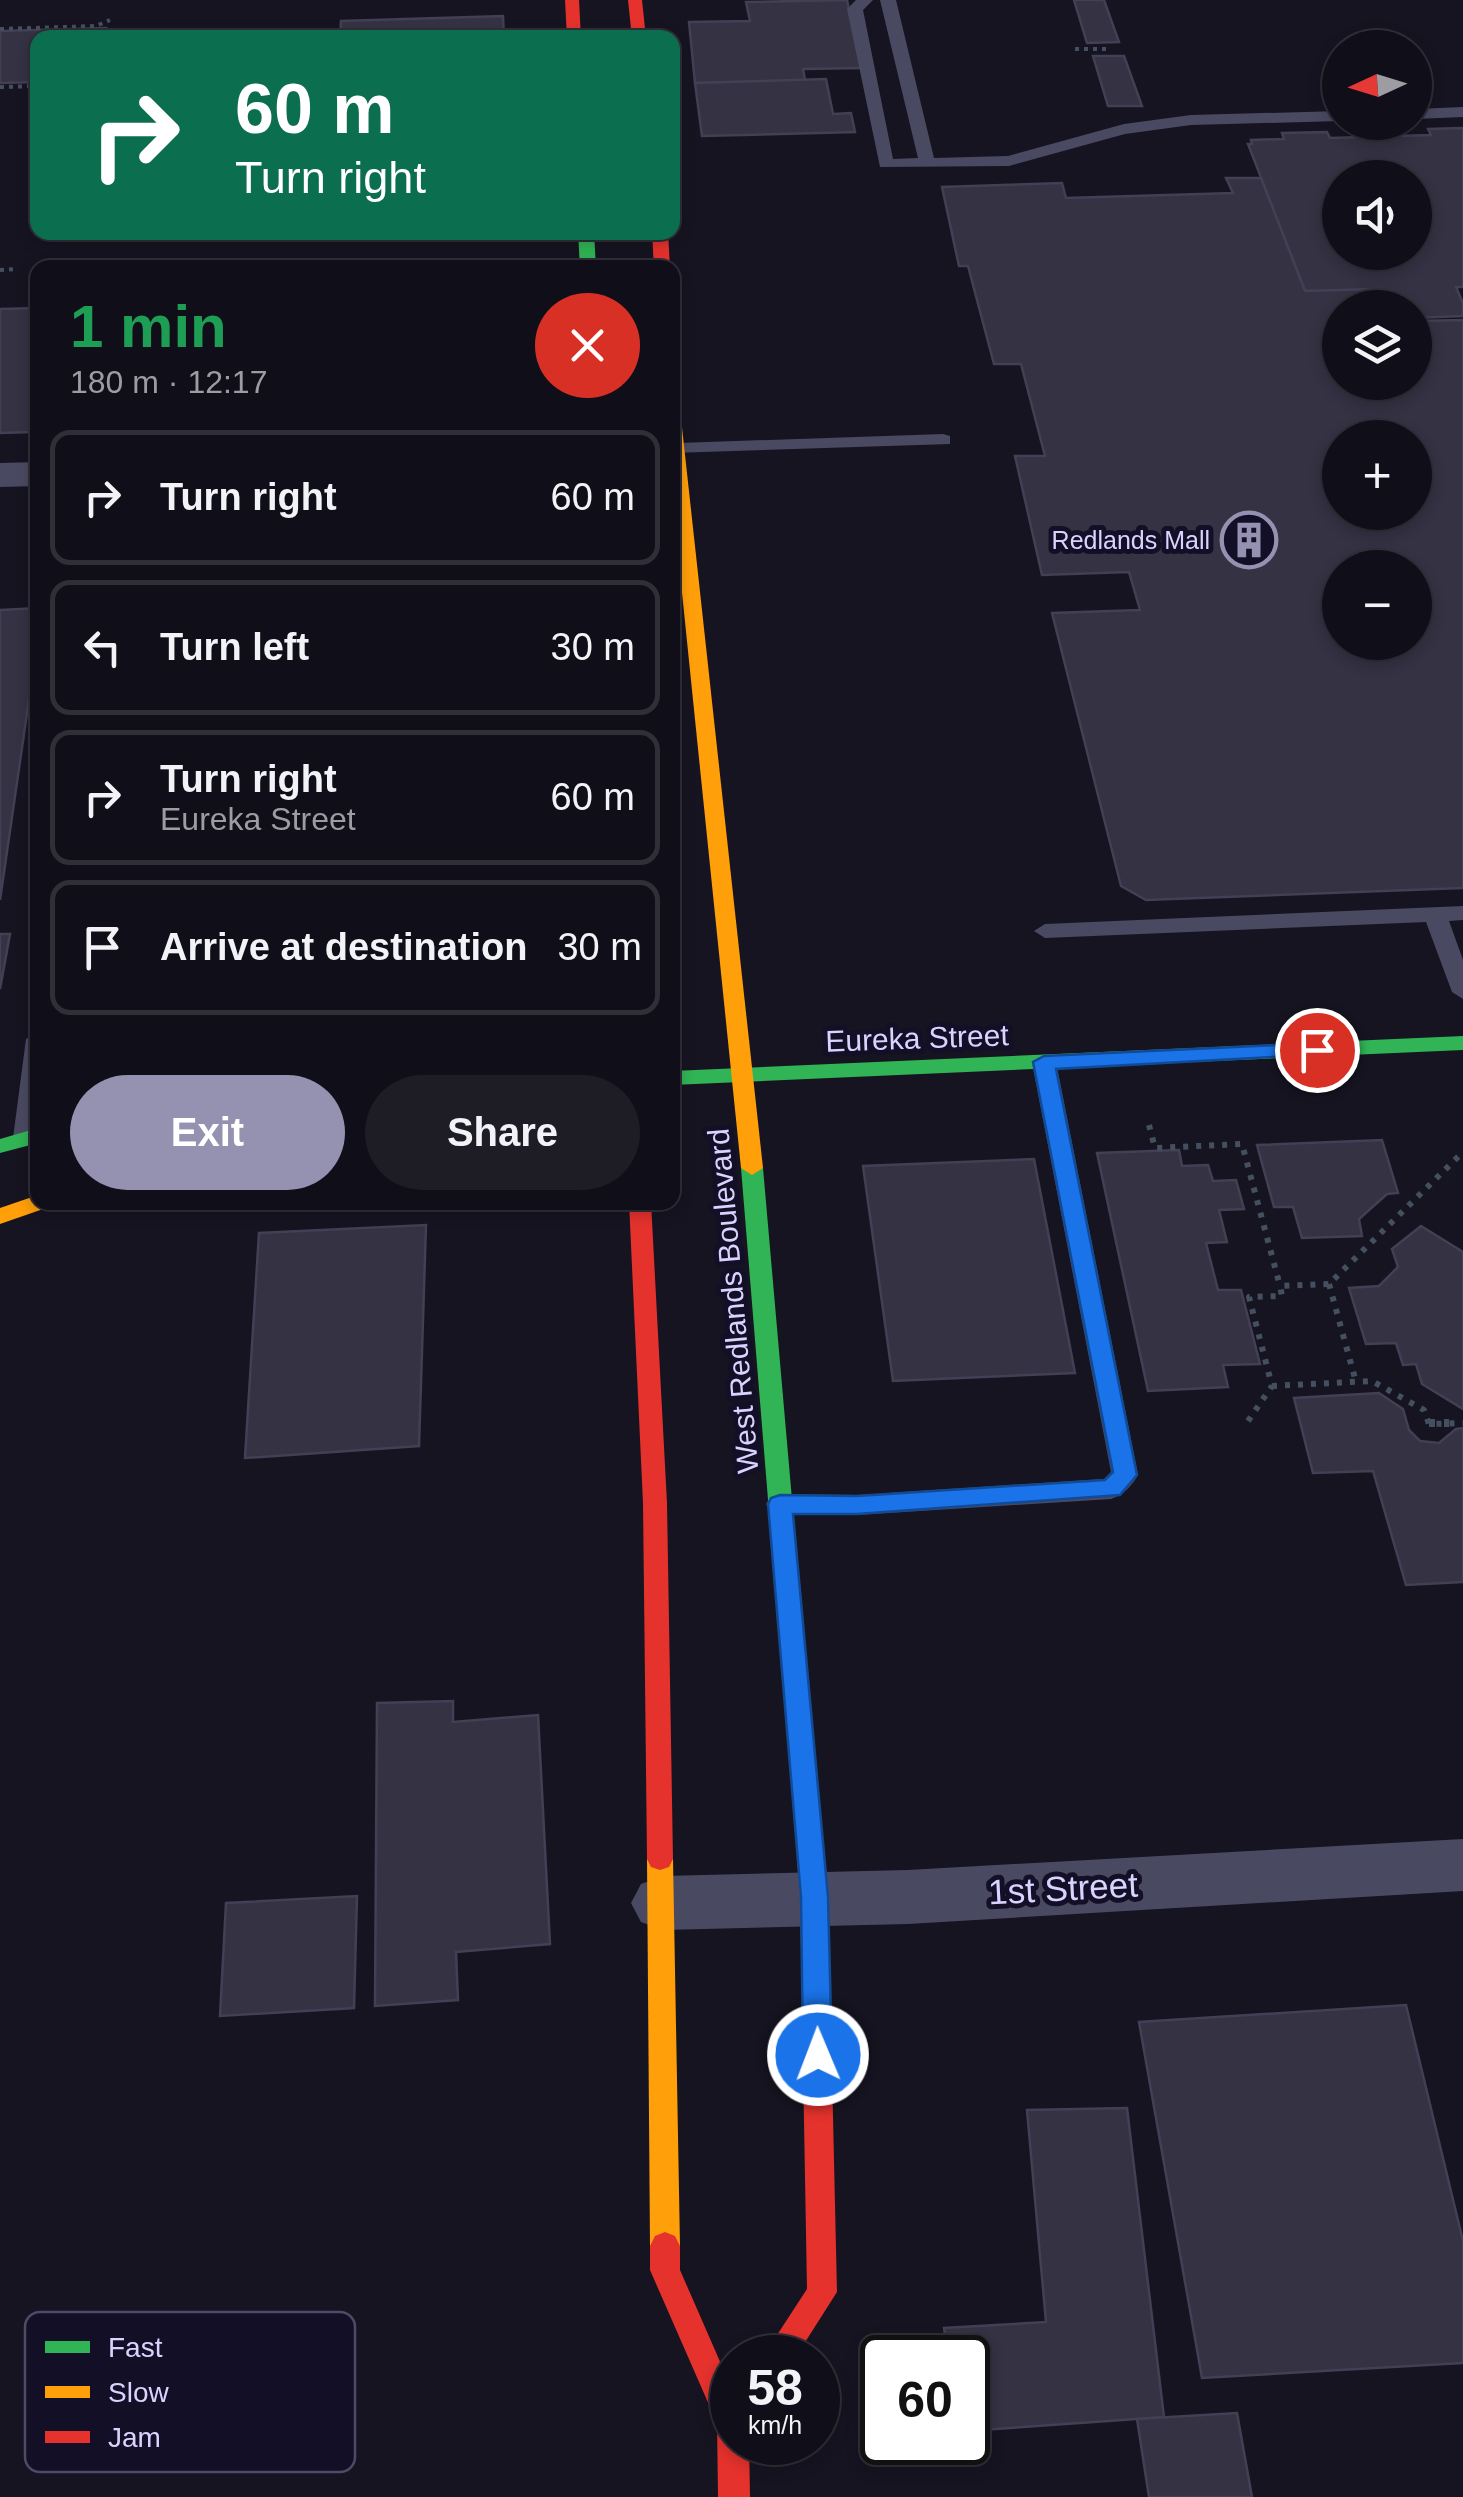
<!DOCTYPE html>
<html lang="en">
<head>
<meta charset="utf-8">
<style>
	body { margin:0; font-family:Helvetica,sans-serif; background:#1e1d26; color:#f1f3f6; height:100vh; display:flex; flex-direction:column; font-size:38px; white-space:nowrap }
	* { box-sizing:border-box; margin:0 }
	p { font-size:32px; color:#9c9ca2 }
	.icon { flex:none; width:55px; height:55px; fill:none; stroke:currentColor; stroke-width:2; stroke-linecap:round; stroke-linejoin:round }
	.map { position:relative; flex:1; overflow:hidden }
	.details { position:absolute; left:30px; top:260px; width:650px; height:950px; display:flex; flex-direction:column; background:#100f19; border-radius:20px; box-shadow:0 5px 15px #0003,0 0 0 2px #302f38 }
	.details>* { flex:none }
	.banner { position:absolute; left:30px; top:30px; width:650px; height:210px; border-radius:20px; box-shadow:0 5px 15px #0003,0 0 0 2px #302f38; background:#0b6e4f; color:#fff; overflow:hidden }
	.needle { width:65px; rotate:266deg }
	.buttons { position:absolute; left:1322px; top:30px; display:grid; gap:20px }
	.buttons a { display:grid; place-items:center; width:110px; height:110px; border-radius:50%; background:#100f19; box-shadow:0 5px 15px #0003,0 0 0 2px #302f38; font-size:50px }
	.speed { position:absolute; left:710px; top:2335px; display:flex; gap:20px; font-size:50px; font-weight:700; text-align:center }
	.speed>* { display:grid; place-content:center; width:130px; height:130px; border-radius:50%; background:#100f19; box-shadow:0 5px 15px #0003,0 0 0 2px #302f38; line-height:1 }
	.speed small { font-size:25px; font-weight:400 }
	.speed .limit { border:5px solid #111; border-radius:15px; background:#fff; color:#111 }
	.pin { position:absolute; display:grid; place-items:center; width:85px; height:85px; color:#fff; margin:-42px; border:5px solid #fff; border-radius:50%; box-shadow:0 2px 10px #0007 }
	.me { position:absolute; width:110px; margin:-55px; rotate:359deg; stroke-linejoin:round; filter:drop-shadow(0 0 8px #0008) }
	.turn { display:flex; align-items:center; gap:35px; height:210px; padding:0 40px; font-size:45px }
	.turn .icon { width:130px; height:130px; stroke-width:2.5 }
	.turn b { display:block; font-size:70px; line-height:85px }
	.round { display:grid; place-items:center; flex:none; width:105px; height:105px; border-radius:52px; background:#1e1d26 }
	.head { display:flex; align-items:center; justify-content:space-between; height:170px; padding:0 40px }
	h1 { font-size:60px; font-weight:600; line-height:75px; color:#1e9e55 }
	.button { display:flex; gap:20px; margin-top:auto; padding:20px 40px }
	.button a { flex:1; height:115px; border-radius:60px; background:#9591b1; color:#fff; font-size:40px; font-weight:600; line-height:115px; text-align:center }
	.button a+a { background:#1e1d26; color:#f1f3f6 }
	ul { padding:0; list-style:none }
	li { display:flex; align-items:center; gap:30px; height:135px; margin:0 20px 15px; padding:0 20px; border:5px solid #302f38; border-radius:20px }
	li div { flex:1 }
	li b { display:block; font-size:38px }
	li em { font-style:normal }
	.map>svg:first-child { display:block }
	.building { fill:#343243; stroke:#433f54; stroke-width:2.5; fill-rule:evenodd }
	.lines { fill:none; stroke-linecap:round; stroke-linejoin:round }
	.path-far2 { stroke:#44505f; stroke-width:4; stroke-dasharray:4 5; stroke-linecap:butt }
	.path-far1 { stroke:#44505f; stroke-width:6; stroke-dasharray:5 8; stroke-linecap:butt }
	.path { stroke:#44505f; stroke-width:8; stroke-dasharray:6 9; stroke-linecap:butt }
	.lane { fill:#4a4962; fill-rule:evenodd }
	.street { fill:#4a4962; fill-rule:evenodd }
	.fast { fill:#30b455; fill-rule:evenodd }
	.slow { fill:#ff9f0a; fill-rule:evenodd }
	.jam { fill:#e5322d; fill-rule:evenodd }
	.route { fill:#1a73e8; stroke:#114b97; stroke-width:2.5 }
	.labels { text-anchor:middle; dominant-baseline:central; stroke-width:10; stroke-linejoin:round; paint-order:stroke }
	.far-poi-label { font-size:25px; fill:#d9d4ff; stroke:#130f26; text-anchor:end }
	.street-label { font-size:30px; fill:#d9d4ff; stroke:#130f26 }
	.near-street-label { font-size:35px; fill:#d9d4ff; stroke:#130f26 }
	.key { fill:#130f26; stroke:#4e4a67; stroke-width:2.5 }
	.key-label { font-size:28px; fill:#d9d4ff }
</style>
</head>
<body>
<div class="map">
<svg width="1463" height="2497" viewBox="0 0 1463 2497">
	<rect width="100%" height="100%" fill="#161421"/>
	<g class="building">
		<path d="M847,0L861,68L803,69L805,80L695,83L689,22L750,21L746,2Z"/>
		<path d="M1074,0H1104L1119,42L1087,43Z"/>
		<path d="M503,16L504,38H340L341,21Z"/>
		<path d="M106,28L105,38H38V82L0,83V31Z"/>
		<path d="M1093,56H1124L1142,106H1108Z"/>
		<path d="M826,79L833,114L851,113L855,132L702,136L695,83Z"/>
		<path d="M1463,128V287H1456L1463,303V316L1415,318V308H1387L1379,289L1305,291L1248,144H1252L1251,140L1284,139L1282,133L1327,132L1330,138L1431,135L1428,129ZM1340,178H1415V252H1340Z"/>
		<path d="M1226,178H1261L1305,291L1379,289L1387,308H1340V382H1415V321L1463,320V888L1146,900L1121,886L1052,613L1140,610L1129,572L1042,575L1015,456H1045L1021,364H994L968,266H959L942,187L1062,183L1066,198L1233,193ZM1340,438H1415V512H1340ZM1340,568H1415V642H1340Z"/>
		<path d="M507,261L508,268H376V265Z"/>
		<path d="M38,308V394L31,432L0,433V309Z"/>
		<path d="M38,608V637L0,900V610Z"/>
		<path d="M0,934H10L0,989Z"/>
		<path d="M1382,1140L1398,1193L1387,1194L1359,1219L1362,1236L1302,1238L1293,1207H1274L1257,1145Z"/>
		<path d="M1179,1150L1182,1166L1208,1165L1213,1181L1236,1180L1244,1209L1219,1210L1227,1242L1206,1243L1218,1290H1241L1260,1364L1223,1365L1228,1387L1148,1391L1097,1153Z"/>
		<path d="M1034,1159L1075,1373L893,1381L863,1166Z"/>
		<path d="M426,1225L419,1446L245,1458L259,1233Z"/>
		<path d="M1421,1226L1463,1252V1409L1422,1384L1416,1364L1403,1365L1396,1343L1366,1344L1349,1288L1379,1286L1398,1267L1392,1249Z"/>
		<path d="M1379,1393L1403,1409L1409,1430L1420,1441L1439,1443L1456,1429L1463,1428V1582L1406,1585L1373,1471L1313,1473L1294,1398Z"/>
		<path d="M453,1701V1722L538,1715L550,1944L456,1952L458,2000L375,2006L377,1703Z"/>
		<path d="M357,1896L354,2008L220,2016L226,1903Z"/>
		<path d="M1406,2005L1463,2241V2363L1202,2378L1139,2022Z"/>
		<path d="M1127,2108L1164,2417L968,2431V2358H948L944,2328L1046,2322L1027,2110Z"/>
		<path d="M1237,2413L1252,2497H1149L1137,2419Z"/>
	</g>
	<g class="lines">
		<g class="path-far2">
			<path d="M0,29L96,26L110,20"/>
			<path d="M1075,49H1107"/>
			<path d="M0,87L38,86"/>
			<path d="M0,270L15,269"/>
		</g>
		<g class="path-far1">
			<path d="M1149,1125L1155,1148L1242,1144L1280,1286"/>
			<path d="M1329,1284L1356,1382"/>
			<path d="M1272,1386L1372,1381L1424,1410L1429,1424L1463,1423"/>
			<path d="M1248,1421L1272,1386L1249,1297L1282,1296L1280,1286L1329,1284L1463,1152"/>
		</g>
		<path class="path" d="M1429,1423H1449"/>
		<g class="lane">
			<path d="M856,0H873L863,10L893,159L918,158L880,0H896L934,158L1008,156L1124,124L1191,115L1340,111V121L1191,125L1125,134L1009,166L880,167L847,9Z"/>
			<path d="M1463,107V117L1415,119V109Z"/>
			<path d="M943,434L950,436V444L672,453V445L678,443Z"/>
			<path d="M1463,906V920L1449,921L1463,960V999L1452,992L1426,922L1045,938L1034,931L1045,924Z"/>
			<path d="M38,1032V1135L34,1144L25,1146L13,1138L26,1039Z"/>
			<path d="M1044,1054L1056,1062L1138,1475C1132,1486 1123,1495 1111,1499L857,1515L770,1511L766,1504L770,1497L780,1494L857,1495L1104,1479L1111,1472L1032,1062Z"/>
		</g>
		<g class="street">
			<path d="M38,462V486L0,487V463Z"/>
			<path d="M1463,1839V1891L908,1924L663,1930L641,1922L631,1903L641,1884L663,1876L908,1870Z"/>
		</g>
		<g class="fast">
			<path d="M578,232H594L596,268H580Z"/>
			<path d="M1463,1036V1050L672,1085V1071Z"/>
			<path d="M38,1128V1143L0,1153V1139Z"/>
			<path d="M752,1161L763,1168L821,1831L817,1839L808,1842L799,1839L795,1831L741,1168Z"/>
		</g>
		<g class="slow">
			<path d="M672,404L680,409L763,1168L752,1175L741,1168L672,495Z"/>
			<path d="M38,1195V1202H52L49,1207L0,1224V1208Z"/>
			<path d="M660,1848L669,1851L673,1859L680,2246L675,2256L665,2260L655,2256L650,2246L647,1859L651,1851Z"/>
		</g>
		<g class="jam">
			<path d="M565,0H579L581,38H567Z"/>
			<path d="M628,0H642L646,38H632Z"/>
			<path d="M652,232H668L670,268H654Z"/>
			<path d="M629,1202H651L667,1503L673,1859L669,1867L660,1870L651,1867L647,1859L643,1503Z"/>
			<path d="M808,1820L817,1823L821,1831L828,1897L837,2292L795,2358H762L807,2289L800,1897L795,1831L799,1823Z"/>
			<path d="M665,2232L675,2236L680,2246V2270L732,2389V2442H749L750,2497H718L717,2423L650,2270V2246L655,2236Z"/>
		</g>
	</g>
	<path class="route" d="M1317,1043L1328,1050L1325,1054L1056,1069L1137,1475L1120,1495L857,1514H793L828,1897L832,2055L828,2064L818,2067L807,2064L803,2055L801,1897L768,1504L771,1498L780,1495L857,1496L1105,1480L1113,1472L1033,1062L1044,1056Z"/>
	<defs>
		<g id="building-ring" transform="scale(2.875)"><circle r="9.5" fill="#130f26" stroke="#9591b1" stroke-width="1.5"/><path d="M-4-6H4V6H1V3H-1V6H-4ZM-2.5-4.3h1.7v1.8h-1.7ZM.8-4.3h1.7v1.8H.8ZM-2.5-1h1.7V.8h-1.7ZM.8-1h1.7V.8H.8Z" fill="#9591b1"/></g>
	</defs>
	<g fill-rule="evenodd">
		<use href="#building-ring" x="1249" y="540"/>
	</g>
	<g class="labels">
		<g class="far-poi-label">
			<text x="1210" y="540">Redlands Mall</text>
		</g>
		<g class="street-label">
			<text transform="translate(917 1038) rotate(-2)">Eureka Street</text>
			<text transform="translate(733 1301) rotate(-95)">West Redlands Boulevard</text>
		</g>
		<g class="near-street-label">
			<text transform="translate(1063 1888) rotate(-3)">1st Street</text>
		</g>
	</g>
	<rect x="25" y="2312" width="330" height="160" rx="15" class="key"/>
	<rect x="45" y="2341" width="45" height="12" fill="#30b455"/>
	<rect x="45" y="2386" width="45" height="12" fill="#ff9f0a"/>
	<rect x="45" y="2431" width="45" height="12" fill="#e5322d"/>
	<g class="key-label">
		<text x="108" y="2357">Fast</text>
		<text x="108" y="2402">Slow</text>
		<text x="108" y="2447">Jam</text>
	</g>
</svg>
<div class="buttons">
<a><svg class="needle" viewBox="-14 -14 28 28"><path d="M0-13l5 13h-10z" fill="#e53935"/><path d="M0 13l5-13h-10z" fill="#9c9ca2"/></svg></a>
<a><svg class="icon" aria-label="sound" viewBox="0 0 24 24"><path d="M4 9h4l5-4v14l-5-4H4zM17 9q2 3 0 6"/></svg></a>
<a><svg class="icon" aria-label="layers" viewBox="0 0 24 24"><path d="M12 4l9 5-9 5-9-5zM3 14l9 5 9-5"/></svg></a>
<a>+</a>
<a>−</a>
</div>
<div class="speed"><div>58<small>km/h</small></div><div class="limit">60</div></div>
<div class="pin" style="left:1317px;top:1050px;background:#d93025"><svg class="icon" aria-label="arrive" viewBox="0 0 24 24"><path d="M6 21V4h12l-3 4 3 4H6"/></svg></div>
<svg class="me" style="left:818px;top:2055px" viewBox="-20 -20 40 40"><circle r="17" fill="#1a73e8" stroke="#fff" stroke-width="3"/><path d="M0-11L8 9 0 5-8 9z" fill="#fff"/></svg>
<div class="banner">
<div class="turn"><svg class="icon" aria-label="right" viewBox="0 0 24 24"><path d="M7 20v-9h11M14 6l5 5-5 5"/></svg><div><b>60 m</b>Turn right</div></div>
</div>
<section class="details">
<div class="head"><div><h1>1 min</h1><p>180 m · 12:17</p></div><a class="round" style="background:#d93025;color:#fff"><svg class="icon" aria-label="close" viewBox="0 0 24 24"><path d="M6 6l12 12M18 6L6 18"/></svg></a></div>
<ul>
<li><svg class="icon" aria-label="right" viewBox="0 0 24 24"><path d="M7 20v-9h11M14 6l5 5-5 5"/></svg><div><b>Turn right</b></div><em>60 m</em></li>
<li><svg class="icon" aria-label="left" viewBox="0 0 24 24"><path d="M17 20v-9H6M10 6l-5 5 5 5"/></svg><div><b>Turn left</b></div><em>30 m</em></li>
<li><svg class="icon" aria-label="right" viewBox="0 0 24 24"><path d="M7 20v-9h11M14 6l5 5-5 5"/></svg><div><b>Turn right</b><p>Eureka Street</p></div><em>60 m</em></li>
<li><svg class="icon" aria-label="arrive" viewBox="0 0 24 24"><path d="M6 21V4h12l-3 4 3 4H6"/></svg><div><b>Arrive at destination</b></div><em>30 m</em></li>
</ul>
<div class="button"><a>Exit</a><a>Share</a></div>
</section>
</div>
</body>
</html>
